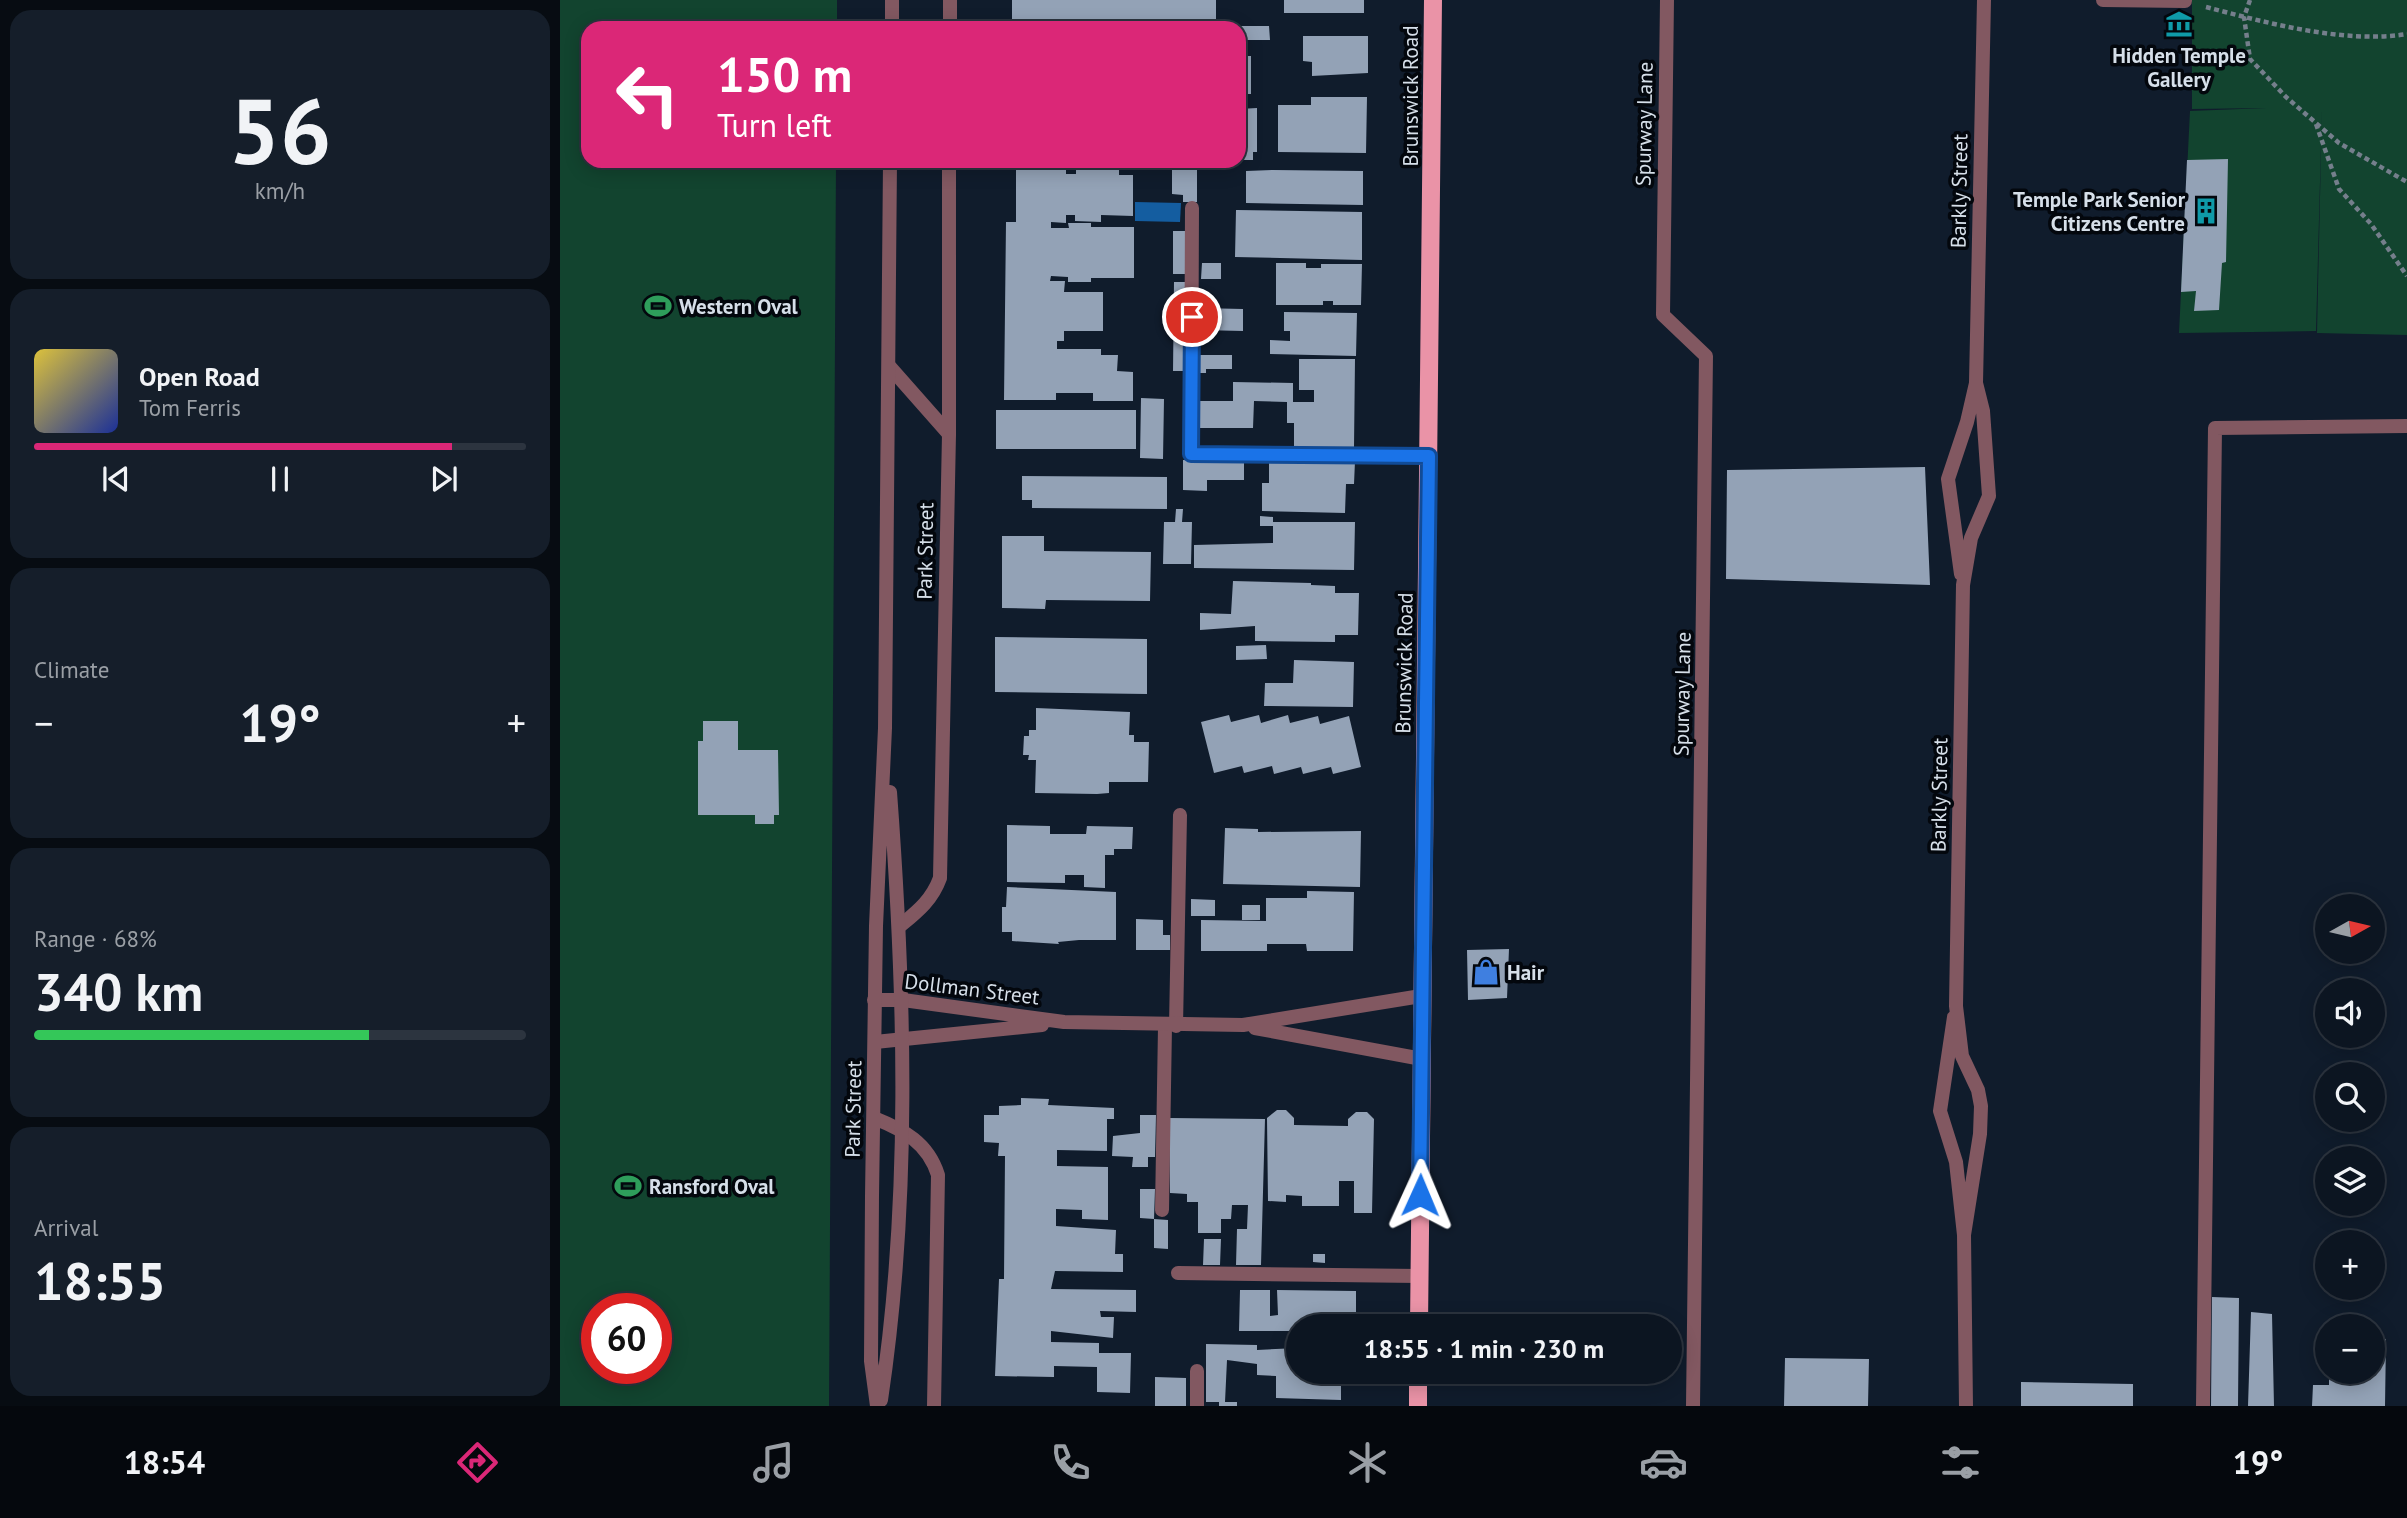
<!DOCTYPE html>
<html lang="en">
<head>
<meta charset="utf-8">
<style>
	:root { --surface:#0c1521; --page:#151e2a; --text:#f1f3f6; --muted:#9a9fa5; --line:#2c343f; --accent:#db2777 }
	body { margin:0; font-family:"PT Sans",sans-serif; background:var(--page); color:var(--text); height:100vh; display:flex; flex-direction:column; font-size:26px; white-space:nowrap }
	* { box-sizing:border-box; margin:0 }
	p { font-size:23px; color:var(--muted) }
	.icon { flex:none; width:38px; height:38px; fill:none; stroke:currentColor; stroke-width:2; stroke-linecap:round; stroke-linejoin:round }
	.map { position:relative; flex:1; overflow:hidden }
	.panel { display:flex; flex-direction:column; gap:10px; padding:10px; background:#070c12; width:560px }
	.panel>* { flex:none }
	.banner { position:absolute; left:21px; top:21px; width:665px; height:147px; border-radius:21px; box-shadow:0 4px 18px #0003,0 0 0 2px var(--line); background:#db2777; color:#fff; overflow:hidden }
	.needle { width:46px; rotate:82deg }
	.buttons { position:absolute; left:1755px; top:894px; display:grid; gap:14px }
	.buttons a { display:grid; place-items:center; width:70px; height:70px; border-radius:50%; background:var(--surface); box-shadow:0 4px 18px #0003,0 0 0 2px var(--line); font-size:35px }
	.speed { position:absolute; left:21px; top:1293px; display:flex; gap:14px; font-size:35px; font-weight:700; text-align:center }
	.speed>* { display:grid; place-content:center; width:91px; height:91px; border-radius:50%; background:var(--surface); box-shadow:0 4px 18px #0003,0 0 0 2px var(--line); line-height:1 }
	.speed .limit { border:10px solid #d22; background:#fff; color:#111 }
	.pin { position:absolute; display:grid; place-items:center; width:60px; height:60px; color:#fff; margin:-30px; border:4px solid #fff; border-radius:50%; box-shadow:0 2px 7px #0007 }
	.me { position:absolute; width:77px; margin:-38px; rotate:1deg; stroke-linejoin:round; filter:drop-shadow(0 0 5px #0008) }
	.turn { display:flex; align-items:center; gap:24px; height:147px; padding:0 21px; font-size:32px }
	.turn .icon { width:91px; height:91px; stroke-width:2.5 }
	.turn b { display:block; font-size:49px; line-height:60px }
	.big { font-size:52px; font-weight:700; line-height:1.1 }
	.panel .widget { flex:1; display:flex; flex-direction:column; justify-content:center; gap:10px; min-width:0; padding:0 24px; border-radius:21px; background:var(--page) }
	.panel .dial { align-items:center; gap:0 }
	.dial b { font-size:91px; line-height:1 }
	.song { display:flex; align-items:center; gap:21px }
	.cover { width:84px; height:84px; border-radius:10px; background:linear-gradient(135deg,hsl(50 70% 55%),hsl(230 70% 35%)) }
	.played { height:7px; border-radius:4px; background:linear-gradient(90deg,var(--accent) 85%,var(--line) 85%) }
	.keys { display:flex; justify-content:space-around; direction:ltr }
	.heat { display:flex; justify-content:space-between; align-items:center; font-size:38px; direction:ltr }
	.charge { height:10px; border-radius:5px; background:linear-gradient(90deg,#34c759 68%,var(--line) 0) }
	.trip { position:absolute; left:726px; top:1314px; width:396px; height:70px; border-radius:35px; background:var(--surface); box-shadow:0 4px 18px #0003,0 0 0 2px var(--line); font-weight:700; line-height:70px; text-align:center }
	.tab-bar { display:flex; height:112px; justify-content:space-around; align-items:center; background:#05080d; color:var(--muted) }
	.tab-bar .icon { width:49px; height:49px }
	.tab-bar .current { color:var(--accent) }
	.tab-bar b { font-size:32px; color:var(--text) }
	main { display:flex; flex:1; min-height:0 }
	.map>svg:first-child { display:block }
	.green { fill:#12442f; fill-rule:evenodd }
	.water { fill:#145da0 }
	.building { fill:#93a2b6 }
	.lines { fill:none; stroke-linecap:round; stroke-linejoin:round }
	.path { stroke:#757f8c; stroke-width:4.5; stroke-dasharray:5 3.5; stroke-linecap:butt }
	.service { stroke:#825861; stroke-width:14 }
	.minor { stroke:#825861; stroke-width:14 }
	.tertiary { stroke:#825861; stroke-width:14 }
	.primary { stroke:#ea93a7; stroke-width:18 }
	.route-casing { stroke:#114b97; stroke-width:18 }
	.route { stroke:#1a73e8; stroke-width:12 }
	.labels { text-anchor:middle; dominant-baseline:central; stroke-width:7; stroke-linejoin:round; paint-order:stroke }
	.poi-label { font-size:21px; font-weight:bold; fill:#d6dfe9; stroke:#03070d; text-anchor:start }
	.street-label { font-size:21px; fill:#d6dfe9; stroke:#03070d }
</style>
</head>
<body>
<main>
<section class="panel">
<div class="widget dial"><b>56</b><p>km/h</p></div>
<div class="widget">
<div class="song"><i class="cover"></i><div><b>Open Road</b><p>Tom Ferris</p></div></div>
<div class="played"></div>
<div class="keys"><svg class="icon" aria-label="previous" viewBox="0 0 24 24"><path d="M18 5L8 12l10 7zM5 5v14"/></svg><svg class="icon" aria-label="pause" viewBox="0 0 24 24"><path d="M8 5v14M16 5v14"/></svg><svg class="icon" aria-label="next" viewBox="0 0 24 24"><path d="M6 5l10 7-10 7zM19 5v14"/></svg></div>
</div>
<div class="widget"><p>Climate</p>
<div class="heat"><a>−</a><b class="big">19°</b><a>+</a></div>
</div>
<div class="widget"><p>Range · 68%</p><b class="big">340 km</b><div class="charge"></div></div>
<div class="widget"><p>Arrival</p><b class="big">18:55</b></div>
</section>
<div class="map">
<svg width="1847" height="1406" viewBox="0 0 1847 1406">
	<rect width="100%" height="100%" fill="#101c2c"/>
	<!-- green -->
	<path class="green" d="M0,0H277V28H28V161H276L269,1406H0ZM37,1309H96V1368H37Z
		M1632,0H1847V335L1757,333L1762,107L1756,331L1619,333L1630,111L1706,108L1632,109Z"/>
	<!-- water -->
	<path class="water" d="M575,202L621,203L620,222L575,221Z"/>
	<!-- building -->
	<path class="building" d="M452,0H656V21L581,20L582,27H526V20H452Z
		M724,0H804V13H724Z
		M681,26H709L710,40H681Z
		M743,36H808V73L752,76V62L743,61Z
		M679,56H691V94H679Z
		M751,97H807L806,153L718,152V105H751Z
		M697,108V152H693V160H679V109Z
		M1668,159L1666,262L1662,263L1659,310L1634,311L1636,291L1621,292L1627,160Z
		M456,166H506V174H516V167H559V175H573V216L541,215V222L515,221V215H506V223L491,222V228H509L508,223H531V227H574V278H531V282H508V277L491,276L490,281H505L504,292H543V331H504V341H497V349H541V355H558L557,371L573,372V401H533V393H496V400H444L446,222H456Z
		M612,168H637V202H623V195L612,194Z
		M713,170L803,171V205L686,203V171Z
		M676,210L802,212V260L675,257Z
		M613,231H626V274H613Z
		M642,263H661V279H641Z
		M716,263H746V268H761V264H802L801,305H773V301H763V305H716Z
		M614,282H626L625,371H613Z
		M640,308L683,309V331L640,330Z
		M724,312L797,313L796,356L710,354V340L730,341V331H724Z
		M639,355H672V369H646V373H639Z
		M739,359H795L794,447H734V423H727V402L694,401L693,428H640V401H673V382L733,383V402H754V390H739Z
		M581,398L604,399L603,459L580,458Z
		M436,410H576V449H436Z
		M623,460L684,461V480H647V491L623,490Z
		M795,461L794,484H786L785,513L702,511V483H709V462Z
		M1365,467L1370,585L1166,579L1167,470Z
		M462,476L607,477V509L472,508V500H462Z
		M616,509H623L622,522H632L631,564H603L604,522H615Z
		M700,516L713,517V522H795L794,570L634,568V545L713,543V526H700Z
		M442,536H484V551L591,552L590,601L486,600L485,609L442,608Z
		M673,581L751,583V585L775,586V593H799L798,635H775V642L695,641V626L640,630V613L671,614Z
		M435,637L587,639V694L435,692Z
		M706,645L707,659L676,660V646Z
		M734,660L794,662L793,707L704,706L705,683H733Z
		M476,708L570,712L569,735H574V742H589L588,782H549V793L537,794L475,793L476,760H468L469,755H463L464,736H469V730H476Z
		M669,715L671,722L699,715L701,723L728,715L730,723L758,716L760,724L789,716L801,767L773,774L771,767L743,774L741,767L714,774L712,766L684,773L682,766L654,773L641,722Z
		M143,721H178V750H218L219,815H214V824H195V815H138V741H143Z
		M447,825L490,826V834H526L527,826L573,827L572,849H554V855H545V888L524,887V875H505V883L447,882Z
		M665,828L698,829V832L801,831L800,887L663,884Z
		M447,887L556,892V940H519L498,942L499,944L452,941V932H442V907H446Z
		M747,891L794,892L793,951H747L746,944H707V951H641V920L706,921V898H747Z
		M631,899L655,900V916H631Z
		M682,905H700V920H682Z
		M576,919L603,920V935H610V950H576Z
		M949,949L947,998L908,1000L907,950Z
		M461,1098L489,1099L488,1105L554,1108V1119H547V1151L497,1150V1166L548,1167V1220L522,1219V1210L496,1209V1226L556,1230L555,1254H563V1272L495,1271L491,1289L576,1290V1312L540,1311L541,1317H554L553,1338L491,1331V1342L539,1343V1353H571L570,1393L537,1392V1367L494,1366V1377L435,1376L439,1279H444L445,1156H438L439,1143L424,1142V1115H439V1106L461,1105Z
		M717,1110H726L734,1118V1125L788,1126V1119L796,1112H807L814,1119L812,1213H794V1181H779V1206H742V1196L726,1195V1202L708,1201L707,1118Z
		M580,1115H596L595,1157H588V1167H572L573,1157L552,1156L553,1136L580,1133Z
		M609,1118L705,1119L701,1265H676L677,1229H687L688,1205H672L671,1219H661V1233H638V1202H627V1194L610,1193Z
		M580,1189H595L594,1219L580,1218Z
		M594,1219L608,1220V1249L594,1248Z
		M644,1239H661L660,1265H643Z
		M753,1254H765V1263L753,1262Z
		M680,1290H710V1316L718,1315L717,1290L796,1291V1326H738V1331H679Z
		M1652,1297L1679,1298L1678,1406H1651Z
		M1691,1312L1712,1314L1714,1406H1688Z
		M1813,1338L1826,1339L1825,1406H1752L1753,1385H1769V1372H1813Z
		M646,1344L697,1345V1350L738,1348V1372H781V1400L716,1398V1376L697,1375V1364L667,1360L665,1402H677V1406H659V1402H646Z
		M1225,1358L1309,1359L1308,1406H1224Z
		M595,1377L626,1378V1406H595Z
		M1461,1382L1573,1384V1406H1461Z"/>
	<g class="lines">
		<!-- path -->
		<path class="path" d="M1690,0L1684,17L1690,59L1726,97L1779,143L1847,182
			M1646,7C1707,23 1785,44 1847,34
			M1756,124L1779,189L1811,224L1847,276"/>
		<!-- service -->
		<path class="service" d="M1107,0L1103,315L1146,356L1133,1406
			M632,208L631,454L869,456
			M329,366L389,434
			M616,1026L620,815
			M314,1118C344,1130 368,1143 378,1175L374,1406
			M602,1210L605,1026
			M618,1273L859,1276
			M637,1406V1371
			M1643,1406L1655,428L1847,426"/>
		<!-- minor -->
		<path class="minor" d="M1543,0L1625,1
			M390,28V0
			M1401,574L1388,479L1407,422L1416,383L1424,0
			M340,926C358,911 372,900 380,878L389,434V161
			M314,1000H343L504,1022L683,1025L861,996
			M1394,1017L1380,1111L1396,1162L1404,1235L1406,1406
			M695,1028L862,1059
			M315,1042L482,1025
			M1404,1235L1420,1134L1421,1106L1418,1090L1402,1056L1396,1006L1403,585L1411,538L1429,496L1423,411L1416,383"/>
		<!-- tertiary -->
		<path class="tertiary" d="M332,28V0
			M321,1400C351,1199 345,994 330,792
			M317,1406L311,1361L312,1196L316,926L325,728L330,161"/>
		<!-- primary -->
		<path class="primary" d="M859,1326L873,0
			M858,1406V1372"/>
	</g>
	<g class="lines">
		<!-- route casing -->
		<g class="route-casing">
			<path id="route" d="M632,317L631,454L869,456L860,1195"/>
		</g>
		<!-- route -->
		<use href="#route" class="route"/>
	</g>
	<!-- icons -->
	<defs>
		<g id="museum-bare" transform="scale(2.1)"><path d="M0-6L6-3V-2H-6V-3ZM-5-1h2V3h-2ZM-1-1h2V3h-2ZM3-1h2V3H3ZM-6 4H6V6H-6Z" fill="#0f9aa8" stroke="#03070d" stroke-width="2.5" paint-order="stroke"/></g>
		<g id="building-bare" transform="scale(2.1)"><path d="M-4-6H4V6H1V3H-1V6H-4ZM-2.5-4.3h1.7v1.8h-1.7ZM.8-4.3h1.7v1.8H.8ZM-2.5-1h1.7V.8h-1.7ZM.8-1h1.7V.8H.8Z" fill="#0f9aa8" stroke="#03070d" stroke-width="2.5" paint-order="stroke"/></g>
		<g id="stadium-bare" transform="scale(2.1)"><path d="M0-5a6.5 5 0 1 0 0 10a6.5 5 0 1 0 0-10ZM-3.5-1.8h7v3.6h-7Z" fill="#2e9e5b" stroke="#03070d" stroke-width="2.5" paint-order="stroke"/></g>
		<g id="shop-bare" transform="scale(2.1)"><path d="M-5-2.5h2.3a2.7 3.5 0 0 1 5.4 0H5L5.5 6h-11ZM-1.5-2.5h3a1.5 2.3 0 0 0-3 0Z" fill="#3f7fe0" stroke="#03070d" stroke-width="2.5" paint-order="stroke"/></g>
	</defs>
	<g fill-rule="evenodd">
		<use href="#museum-bare" x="1619" y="24"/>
		<use href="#building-bare" x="1646" y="211"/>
		<use href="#stadium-bare" x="98" y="306"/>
		<use href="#shop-bare" x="926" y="972"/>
		<use href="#stadium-bare" x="68" y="1186"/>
	</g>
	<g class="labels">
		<!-- poi labels -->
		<g class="poi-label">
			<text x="1619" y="55" text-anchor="middle">Hidden Temple<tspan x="1619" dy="24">Gallery</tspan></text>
			<text x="1625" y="199" text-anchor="end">Temple Park Senior<tspan x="1625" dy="24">Citizens Centre</tspan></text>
			<text x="119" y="306">Western Oval</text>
			<text x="947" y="972">Hair</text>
			<text x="89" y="1186">Ransford Oval</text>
		</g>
		<!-- street labels -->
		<g class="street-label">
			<text transform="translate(850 96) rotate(-90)">Brunswick Road</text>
			<text transform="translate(1084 124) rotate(-89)">Spurway Lane</text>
			<text transform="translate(1399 191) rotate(-89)">Barkly Street</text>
			<text transform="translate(365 551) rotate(-89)">Park Street</text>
			<text transform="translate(844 663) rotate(-89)">Brunswick Road</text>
			<text transform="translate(1122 694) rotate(-89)">Spurway Lane</text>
			<text transform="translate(1379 795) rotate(-89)">Barkly Street</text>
			<text transform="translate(412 989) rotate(7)">Dollman Street</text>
			<text transform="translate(293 1109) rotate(-89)">Park Street</text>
		</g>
	</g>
</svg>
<div class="buttons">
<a><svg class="needle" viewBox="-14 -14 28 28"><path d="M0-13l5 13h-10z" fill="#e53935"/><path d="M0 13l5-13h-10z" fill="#9a9fa5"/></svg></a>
<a><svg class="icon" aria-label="sound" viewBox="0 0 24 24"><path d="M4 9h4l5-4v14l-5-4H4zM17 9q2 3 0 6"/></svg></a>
<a><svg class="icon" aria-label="search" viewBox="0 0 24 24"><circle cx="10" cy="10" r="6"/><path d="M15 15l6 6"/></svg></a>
<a><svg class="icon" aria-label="layers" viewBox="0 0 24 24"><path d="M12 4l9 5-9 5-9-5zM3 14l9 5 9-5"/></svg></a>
<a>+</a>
<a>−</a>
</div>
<div class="speed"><div class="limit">60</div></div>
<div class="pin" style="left:632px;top:317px;background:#d93025"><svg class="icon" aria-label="arrive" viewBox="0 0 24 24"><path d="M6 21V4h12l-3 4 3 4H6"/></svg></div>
<svg class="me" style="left:860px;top:1195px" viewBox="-20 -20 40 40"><path d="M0-17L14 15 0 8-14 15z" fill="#1a73e8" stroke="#fff" stroke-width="4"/></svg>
<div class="trip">18:55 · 1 min · 230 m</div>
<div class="banner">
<div class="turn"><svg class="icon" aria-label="left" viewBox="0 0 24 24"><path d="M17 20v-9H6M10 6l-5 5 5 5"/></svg><div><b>150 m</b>Turn left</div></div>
</div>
</div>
</main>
<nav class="tab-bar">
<b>18:54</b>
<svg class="icon current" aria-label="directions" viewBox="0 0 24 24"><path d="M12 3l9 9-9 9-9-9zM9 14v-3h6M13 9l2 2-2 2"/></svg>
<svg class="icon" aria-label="music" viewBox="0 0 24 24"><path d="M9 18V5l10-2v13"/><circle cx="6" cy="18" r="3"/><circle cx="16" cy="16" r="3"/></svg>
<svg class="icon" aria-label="phone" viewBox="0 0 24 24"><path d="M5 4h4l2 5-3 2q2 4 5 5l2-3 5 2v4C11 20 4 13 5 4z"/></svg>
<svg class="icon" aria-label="climate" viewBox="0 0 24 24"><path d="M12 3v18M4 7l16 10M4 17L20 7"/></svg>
<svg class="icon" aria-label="car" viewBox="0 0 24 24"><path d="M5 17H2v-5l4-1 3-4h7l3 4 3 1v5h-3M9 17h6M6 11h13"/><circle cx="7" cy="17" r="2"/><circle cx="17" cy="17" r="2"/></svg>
<svg class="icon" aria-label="filters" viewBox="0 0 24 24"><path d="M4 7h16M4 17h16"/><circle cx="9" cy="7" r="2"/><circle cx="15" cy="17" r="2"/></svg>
<b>19°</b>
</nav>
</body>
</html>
